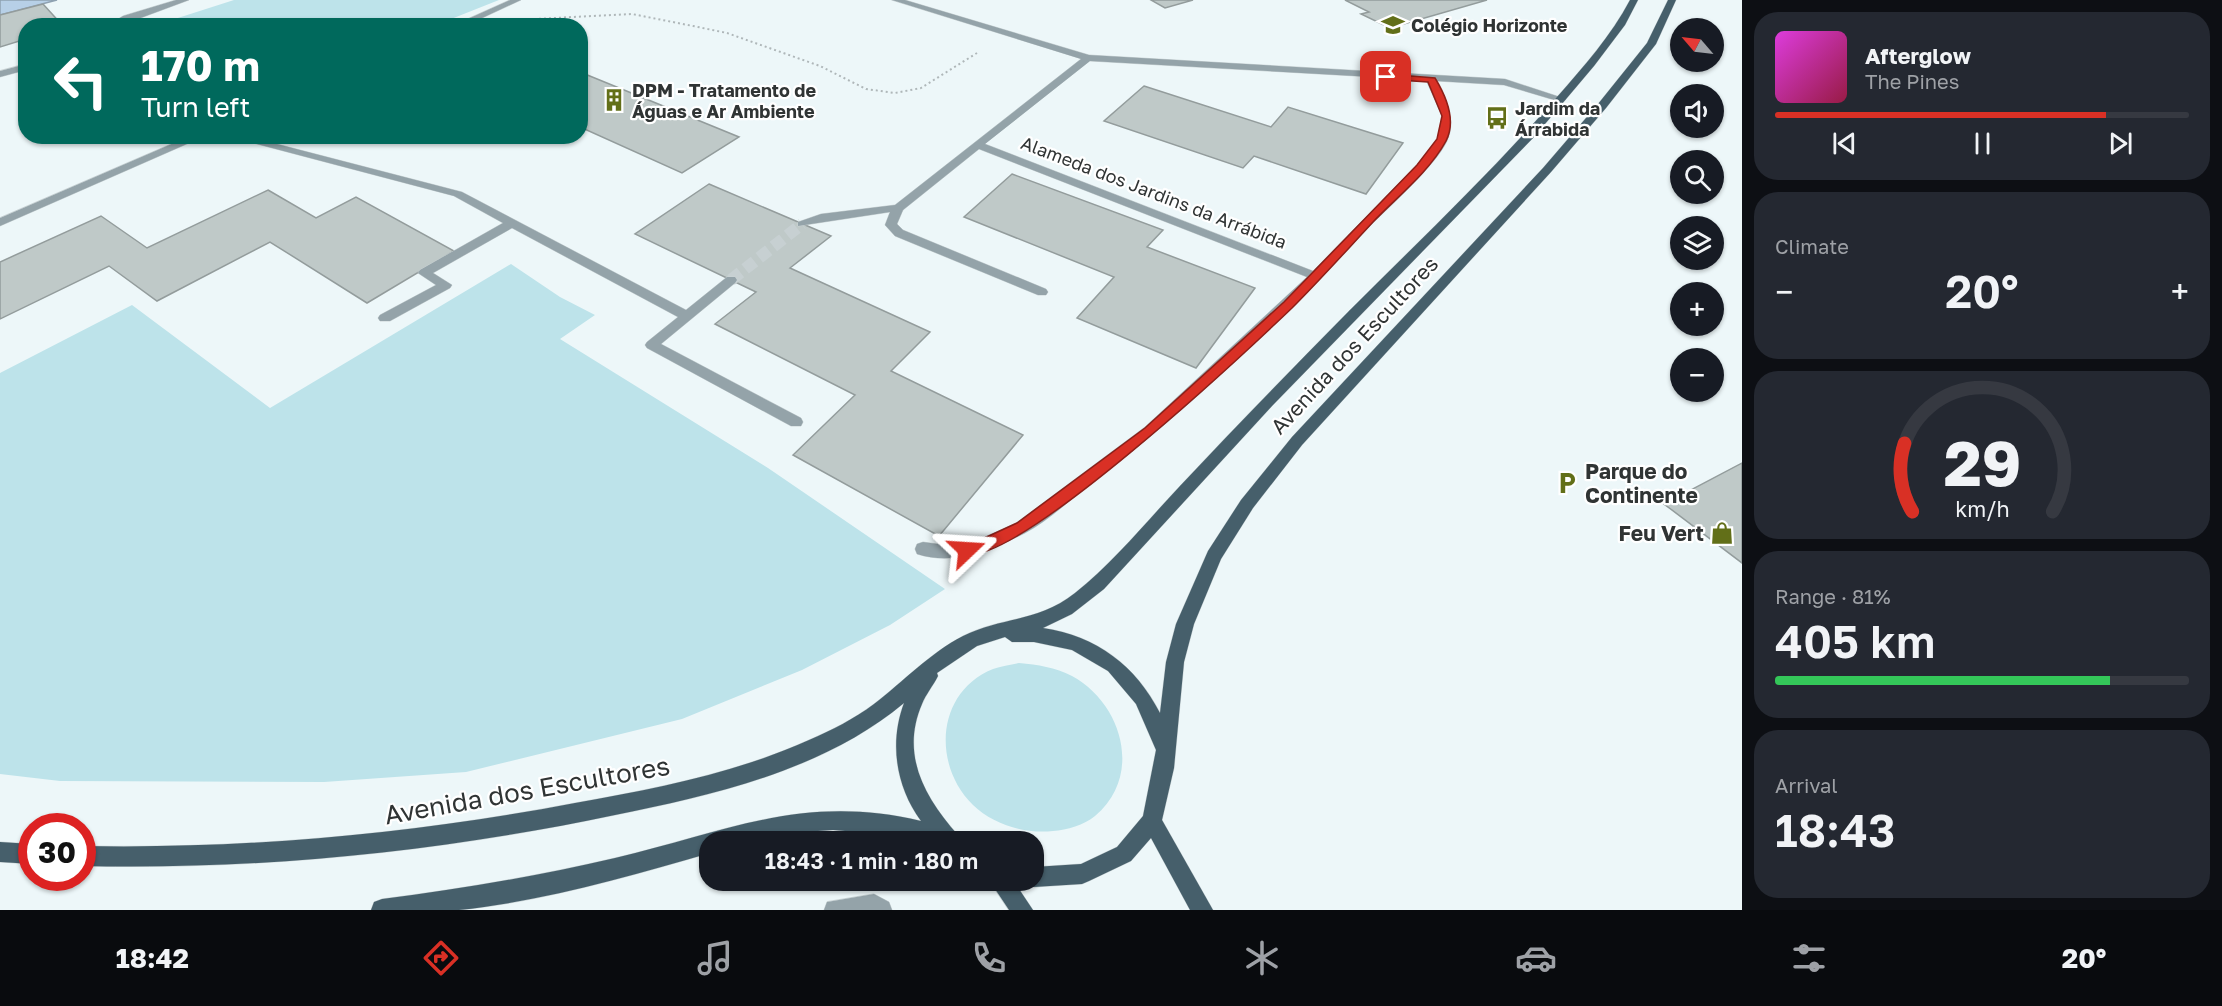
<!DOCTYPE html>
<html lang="en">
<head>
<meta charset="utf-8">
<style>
	:root { --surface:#171b24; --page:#242831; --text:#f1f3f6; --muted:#9ea1a6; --line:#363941; --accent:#d93025 }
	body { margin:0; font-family:"Golos Text",sans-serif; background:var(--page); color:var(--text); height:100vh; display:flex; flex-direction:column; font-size:22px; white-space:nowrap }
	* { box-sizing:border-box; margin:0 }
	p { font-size:20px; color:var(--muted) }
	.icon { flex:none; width:33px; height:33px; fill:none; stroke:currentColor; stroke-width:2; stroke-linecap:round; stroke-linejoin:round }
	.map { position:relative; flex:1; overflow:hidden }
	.side { display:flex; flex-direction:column; gap:12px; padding:12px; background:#0d0f14; width:480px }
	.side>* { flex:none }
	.top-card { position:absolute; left:18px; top:18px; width:570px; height:126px; border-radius:24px; box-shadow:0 2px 4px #0004; background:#00695c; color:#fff; overflow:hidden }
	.needle { width:39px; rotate:298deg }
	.tools { position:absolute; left:1670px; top:18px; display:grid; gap:12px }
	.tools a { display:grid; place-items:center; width:54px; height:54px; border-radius:50%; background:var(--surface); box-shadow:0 2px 4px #0004; font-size:30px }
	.speed { position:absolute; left:18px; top:813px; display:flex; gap:12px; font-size:30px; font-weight:700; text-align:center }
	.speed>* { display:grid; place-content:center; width:78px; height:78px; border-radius:50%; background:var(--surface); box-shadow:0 2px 4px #0004; line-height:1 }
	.speed .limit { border:9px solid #d22; background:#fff; color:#111 }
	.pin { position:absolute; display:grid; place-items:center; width:51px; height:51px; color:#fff; margin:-26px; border-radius:12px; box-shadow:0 3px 9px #0006 }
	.me { position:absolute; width:66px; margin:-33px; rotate:70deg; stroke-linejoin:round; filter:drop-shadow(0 0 4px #0008) }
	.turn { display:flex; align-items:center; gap:21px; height:126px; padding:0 24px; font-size:27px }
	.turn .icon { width:78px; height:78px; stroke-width:2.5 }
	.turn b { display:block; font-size:42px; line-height:51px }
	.big { font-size:45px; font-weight:600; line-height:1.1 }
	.side .tile { flex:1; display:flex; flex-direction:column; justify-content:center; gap:9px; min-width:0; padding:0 21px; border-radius:24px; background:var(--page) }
	.side .dial { align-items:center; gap:0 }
	.dial svg { height:156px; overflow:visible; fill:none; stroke:var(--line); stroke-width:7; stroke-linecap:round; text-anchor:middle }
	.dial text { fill:var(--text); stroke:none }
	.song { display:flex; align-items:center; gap:18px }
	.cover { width:72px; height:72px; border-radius:9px; background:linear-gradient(135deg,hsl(300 70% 55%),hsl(340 70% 35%)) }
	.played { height:6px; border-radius:3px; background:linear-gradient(90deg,var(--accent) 80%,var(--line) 80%) }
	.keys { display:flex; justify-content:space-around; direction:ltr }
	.heat { display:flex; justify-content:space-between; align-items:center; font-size:33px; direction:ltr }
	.charge { height:9px; border-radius:4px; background:linear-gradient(90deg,#34c759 81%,var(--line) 0) }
	.trip { position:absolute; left:699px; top:831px; width:345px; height:60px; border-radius:24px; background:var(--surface); box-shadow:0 2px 4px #0004; font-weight:600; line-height:60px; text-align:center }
	.tabs { display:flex; height:96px; justify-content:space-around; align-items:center; background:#090b0e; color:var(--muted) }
	.tabs .icon { width:42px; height:42px }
	.tabs .current { color:var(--accent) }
	.tabs b { font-size:27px; color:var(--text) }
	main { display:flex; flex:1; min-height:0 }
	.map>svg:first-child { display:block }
	.green { fill:#bde3ea }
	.water { fill:#b7d0e7; stroke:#8ea1b1; stroke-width:1.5 }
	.building { fill:#bfc9c8; stroke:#939c9c; stroke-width:1.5 }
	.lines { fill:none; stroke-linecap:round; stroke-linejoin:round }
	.minor-tunnel { stroke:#c7d0d2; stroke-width:12; stroke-dasharray:12 6; stroke-linecap:butt }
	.minor-casing { stroke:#cbd4d6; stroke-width:1 }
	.major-casing { stroke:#cbd4d6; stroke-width:1 }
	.path { stroke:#afb7b9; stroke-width:2; stroke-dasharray:2 3; stroke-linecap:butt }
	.minor { fill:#94a3a9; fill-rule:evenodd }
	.major { fill:#465f6b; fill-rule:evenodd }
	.route { fill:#d93025; stroke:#8d1f18; stroke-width:1.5 }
	.labels { text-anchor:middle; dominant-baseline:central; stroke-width:4.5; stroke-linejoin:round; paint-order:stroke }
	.far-poi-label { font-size:18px; font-weight:bold; fill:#303434; stroke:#fff; text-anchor:start }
	.far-street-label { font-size:18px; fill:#303434; stroke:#fff }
	.street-label { font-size:21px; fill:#303434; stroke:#fff }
	.poi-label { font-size:21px; font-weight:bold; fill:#303434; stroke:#fff; text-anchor:start }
	.near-street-label { font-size:26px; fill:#303434; stroke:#fff }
</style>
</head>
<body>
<main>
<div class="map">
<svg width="1742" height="910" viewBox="0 0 1742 910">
	<rect width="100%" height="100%" fill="#edf7f9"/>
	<!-- green -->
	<path class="green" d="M234,0H499L436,25H156Z
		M511,264L560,297L595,315L560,339L768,468L945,589L890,625L802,670L682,719L466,772L324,782L60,781L0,774V373L132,305L270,408Z
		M1019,663C1038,665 1055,667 1072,676C1123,704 1143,776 1095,816C1084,825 1067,830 1053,831C1025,834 994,825 973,805C932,765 936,692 993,669C1001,666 1011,665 1019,663Z"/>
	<!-- water -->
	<path class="water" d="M0,0H57L0,15Z"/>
	<!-- building -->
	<path class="building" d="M1151,0H1193L1165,8Z
		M1345,0H1487L1390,28L1361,14L1369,12Z
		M43,4L63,26H26V39L0,47V15Z
		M580,72L739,137L682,173L580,127Z
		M1144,86L1271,127L1288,107L1403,143L1366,194L1254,156L1243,168L1104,121Z
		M1012,174L1163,230L1147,247L1255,288L1196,368L1077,318L1114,277L964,217Z
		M709,184L831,236L790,268L930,332L891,371L1023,435L939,536L793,455L855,395L715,324L756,292L635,234Z
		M268,190L316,218L356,197L454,251L367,303L270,242L157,301L109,266L0,319V262L101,216L147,248Z
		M1742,463V563L1664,504Z"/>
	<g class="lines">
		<!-- minor-tunnel -->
		<path class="minor-tunnel" d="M731,280L802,224"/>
		<!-- minor casing -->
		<g class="minor-casing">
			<path id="minor" d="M176,0H189L119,26H107L123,16Z
				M510,0H521L465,26H452Z
				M892,0H905L1089,55L1505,79L1566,99L1561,102L1504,85L1436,81C1445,101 1457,119 1447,141C1435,166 1392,204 1371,225C1285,315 1197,403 1098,478C1075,495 1050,520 1025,533C991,550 955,566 917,554L915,549L917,544L923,542L952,546L978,540L1016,523L1145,427L1307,277L979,149L903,210L897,224L903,230L1046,289L1048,292L1046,295H1038L895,236L885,225L890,212L798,226V222L821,214L895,205L1081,59ZM1090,61L1426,80L1442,116L1437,140L1417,165L1313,271L985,144Z
				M26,64V70L0,77V71Z
				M190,136H205L0,226V218Z
				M227,136H246L462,192L686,310L727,277H735L737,280L735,283L661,344L801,418L803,422L801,426H791L647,348L645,345L647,342L678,317L512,228L433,273L452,285L450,288L390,321H380L378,318L380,315L436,285L418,273L420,270L503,223L454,196Z
				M874,894L889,902L892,910H824L827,902Z"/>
		</g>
		<!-- major casing -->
		<g class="major-casing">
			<path id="major" d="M1630,0H1638L1625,25L1594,66L1534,137L1272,406L1104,589L1072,614L1043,628C1097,636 1136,666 1160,713L1166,662L1176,624L1208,551L1241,500L1292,437L1543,168L1598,104L1647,43L1668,0H1676L1656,44L1606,108L1551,172L1302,445L1253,508L1221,559L1194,624L1184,662L1174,768L1162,820L1213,910H1190L1151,838L1131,861L1089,881L1082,884L1034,887L1027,884L1025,880H1034V867L1081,864L1117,847L1143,816L1156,750L1136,704L1108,671L1072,650L1034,642H1012L1005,637L977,646L937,673L938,676C933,686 926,694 922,704C900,755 925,798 958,835L961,842H922L893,835L833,830L803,832L752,842H710V853C631,876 540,902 459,910C430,910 400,910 371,910L374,902L382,899C460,889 538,876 615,858C726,832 803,793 921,821C896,787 889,743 904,703C824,770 714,795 615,815C439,852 262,870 82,866V846C249,849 412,834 575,803C654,789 736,773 809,740C832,730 854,719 874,704C904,681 930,653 963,636C1003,616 1037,623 1075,593C1114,562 1146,522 1180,486C1235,427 1292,369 1349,311C1419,241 1492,172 1557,97C1584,66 1611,36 1630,0Z
				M0,842L32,844V864L0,862Z
				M989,880H1013L1033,910H1009Z"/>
		</g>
		<!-- path -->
		<path class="path" d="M534,19L632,14L693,26L727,33L820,66L866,89L895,93L921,88L977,53"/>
		<!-- minor -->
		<use href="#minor" class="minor"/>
		<!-- major -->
		<use href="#major" class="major"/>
	</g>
	<!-- route -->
	<path class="route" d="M1386,74L1435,78C1446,96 1457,120 1446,141C1429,172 1397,197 1373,222C1346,251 1320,280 1292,308C1248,350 1013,571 962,554L959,550L962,546L978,541L1017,523L1145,428L1284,302L1417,165L1437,139L1442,116L1428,82L1383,79L1381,77Z"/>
	<!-- icons -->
	<defs>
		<g id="school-bare" transform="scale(1.8)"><path d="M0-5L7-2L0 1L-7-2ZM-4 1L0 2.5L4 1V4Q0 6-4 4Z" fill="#626f18" stroke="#fff" stroke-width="2.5" paint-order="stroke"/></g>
		<g id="building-bare" transform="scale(1.8)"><path d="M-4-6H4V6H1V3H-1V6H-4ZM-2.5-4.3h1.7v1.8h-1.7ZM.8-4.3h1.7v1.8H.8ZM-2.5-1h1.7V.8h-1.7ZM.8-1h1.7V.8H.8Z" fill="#626f18" stroke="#fff" stroke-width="2.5" paint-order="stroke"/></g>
		<g id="bus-bare" transform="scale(1.8)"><path d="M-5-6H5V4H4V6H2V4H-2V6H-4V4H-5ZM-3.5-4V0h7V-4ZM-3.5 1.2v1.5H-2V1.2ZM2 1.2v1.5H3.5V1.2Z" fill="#626f18" stroke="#fff" stroke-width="2.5" paint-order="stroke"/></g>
		<g id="parking-bare" transform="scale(1.8)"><path d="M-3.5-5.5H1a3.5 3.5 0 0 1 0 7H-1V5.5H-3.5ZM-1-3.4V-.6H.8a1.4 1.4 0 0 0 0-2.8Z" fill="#626f18" stroke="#fff" stroke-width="2.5" paint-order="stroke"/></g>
		<g id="shop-bare" transform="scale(1.8)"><path d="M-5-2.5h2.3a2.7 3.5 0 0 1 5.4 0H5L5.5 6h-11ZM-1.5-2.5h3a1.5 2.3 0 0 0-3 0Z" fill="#626f18" stroke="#fff" stroke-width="2.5" paint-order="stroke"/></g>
	</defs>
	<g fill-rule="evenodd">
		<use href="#school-bare" x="1393" y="25"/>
		<use href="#building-bare" x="614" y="100"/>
		<use href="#bus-bare" x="1497" y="118"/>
		<use href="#parking-bare" x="1567" y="483"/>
		<use href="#shop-bare" x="1722" y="533"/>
	</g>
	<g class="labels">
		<!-- far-poi labels -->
		<g class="far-poi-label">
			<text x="1411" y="25">Colégio Horizonte</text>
			<text x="632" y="90">DPM - Tratamento de<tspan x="632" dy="21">Águas e Ar Ambiente</tspan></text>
			<text x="1515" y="108">Jardim da<tspan x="1515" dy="21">Árrabida</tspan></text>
		</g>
		<!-- far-street labels -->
		<g class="far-street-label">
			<text transform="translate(1154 192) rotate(21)">Alameda dos Jardins da Arrábida</text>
		</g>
		<!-- street labels -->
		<g class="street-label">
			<text transform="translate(1354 345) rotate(-47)">Avenida dos Escultores</text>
		</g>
		<!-- poi labels -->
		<g class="poi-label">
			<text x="1585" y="471">Parque do<tspan x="1585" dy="24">Continente</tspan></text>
			<text x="1704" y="533" text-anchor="end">Feu Vert</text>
		</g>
		<!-- near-street labels -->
		<g class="near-street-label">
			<text transform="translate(527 790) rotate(-10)">Avenida dos Escultores</text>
		</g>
	</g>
</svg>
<div class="tools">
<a><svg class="needle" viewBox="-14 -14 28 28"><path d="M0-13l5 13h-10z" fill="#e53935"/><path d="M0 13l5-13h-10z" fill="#9ea1a6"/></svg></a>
<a><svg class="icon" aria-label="sound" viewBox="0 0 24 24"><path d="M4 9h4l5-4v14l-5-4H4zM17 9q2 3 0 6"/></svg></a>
<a><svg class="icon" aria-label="search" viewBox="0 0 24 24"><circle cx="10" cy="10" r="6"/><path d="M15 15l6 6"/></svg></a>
<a><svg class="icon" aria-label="layers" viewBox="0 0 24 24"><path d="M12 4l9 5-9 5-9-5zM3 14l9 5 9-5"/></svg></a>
<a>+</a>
<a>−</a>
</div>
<div class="speed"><div class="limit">30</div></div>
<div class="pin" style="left:1386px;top:77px;background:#d93025"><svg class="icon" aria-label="arrive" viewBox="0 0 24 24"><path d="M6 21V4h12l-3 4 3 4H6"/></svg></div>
<svg class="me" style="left:967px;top:550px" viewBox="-20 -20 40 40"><path d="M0-17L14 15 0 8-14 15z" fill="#d93025" stroke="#fff" stroke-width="4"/></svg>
<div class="trip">18:43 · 1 min · 180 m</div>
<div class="top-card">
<div class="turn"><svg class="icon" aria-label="left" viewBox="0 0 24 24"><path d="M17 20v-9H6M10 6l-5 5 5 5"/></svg><div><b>170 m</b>Turn left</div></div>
</div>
</div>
<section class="side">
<div class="tile">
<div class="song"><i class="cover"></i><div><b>Afterglow</b><p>The Pines</p></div></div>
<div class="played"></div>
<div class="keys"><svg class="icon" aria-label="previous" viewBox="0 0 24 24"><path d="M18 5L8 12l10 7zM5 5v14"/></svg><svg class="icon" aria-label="pause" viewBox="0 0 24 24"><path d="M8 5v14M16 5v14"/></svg><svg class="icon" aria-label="next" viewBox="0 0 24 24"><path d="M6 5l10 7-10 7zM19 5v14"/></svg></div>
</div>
<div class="tile"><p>Climate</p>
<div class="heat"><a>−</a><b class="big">20°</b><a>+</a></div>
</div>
<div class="tile dial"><svg viewBox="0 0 100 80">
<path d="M14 69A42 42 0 1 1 86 69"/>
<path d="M14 69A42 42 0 0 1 10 34" stroke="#d93025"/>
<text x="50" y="56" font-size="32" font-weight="700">29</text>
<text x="50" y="72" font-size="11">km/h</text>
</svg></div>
<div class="tile"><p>Range · 81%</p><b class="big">405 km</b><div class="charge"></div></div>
<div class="tile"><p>Arrival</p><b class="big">18:43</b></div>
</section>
</main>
<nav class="tabs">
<b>18:42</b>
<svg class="icon current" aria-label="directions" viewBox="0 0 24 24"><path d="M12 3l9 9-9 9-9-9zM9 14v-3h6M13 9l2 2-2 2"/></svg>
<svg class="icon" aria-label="music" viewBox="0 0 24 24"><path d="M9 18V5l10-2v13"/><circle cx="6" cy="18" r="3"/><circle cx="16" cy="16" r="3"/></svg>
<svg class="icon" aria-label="phone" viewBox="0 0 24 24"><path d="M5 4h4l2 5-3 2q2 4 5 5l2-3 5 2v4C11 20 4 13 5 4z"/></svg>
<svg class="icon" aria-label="climate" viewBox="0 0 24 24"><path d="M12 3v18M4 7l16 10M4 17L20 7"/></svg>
<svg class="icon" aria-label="car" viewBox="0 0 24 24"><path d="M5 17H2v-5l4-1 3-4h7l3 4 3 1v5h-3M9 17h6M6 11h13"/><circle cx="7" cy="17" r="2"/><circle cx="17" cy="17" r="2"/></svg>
<svg class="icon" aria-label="filters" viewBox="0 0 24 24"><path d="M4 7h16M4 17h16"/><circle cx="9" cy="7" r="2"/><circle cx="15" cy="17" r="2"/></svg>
<b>20°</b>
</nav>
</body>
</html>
